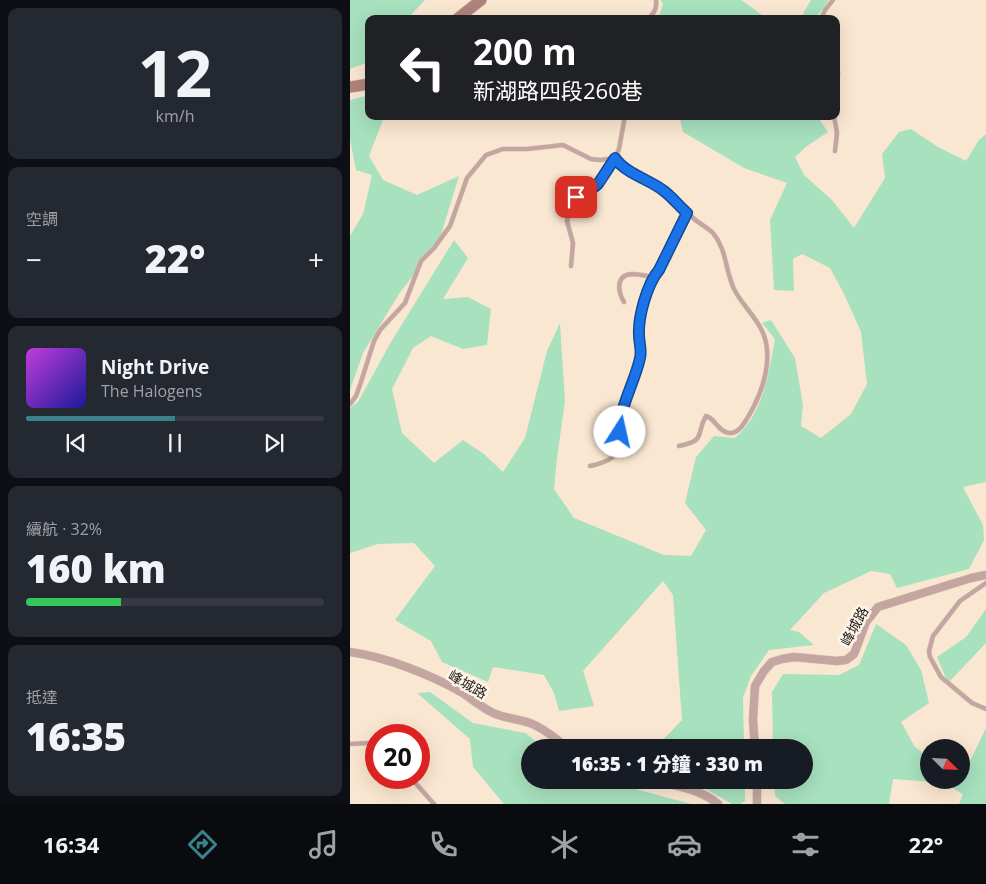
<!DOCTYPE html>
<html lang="zh-TW">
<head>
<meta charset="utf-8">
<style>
	:root { --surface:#171b24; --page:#242831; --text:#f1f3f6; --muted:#9ea1a6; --line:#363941; --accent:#3b838b }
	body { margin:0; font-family:"Open Sans","Noto Sans TC",sans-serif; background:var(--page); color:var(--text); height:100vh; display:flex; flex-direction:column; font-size:19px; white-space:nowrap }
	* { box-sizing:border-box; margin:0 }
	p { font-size:16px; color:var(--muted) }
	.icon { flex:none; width:28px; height:28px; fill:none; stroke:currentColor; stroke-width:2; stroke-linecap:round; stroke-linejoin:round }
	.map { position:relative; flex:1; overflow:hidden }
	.sheet { display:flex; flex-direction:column; gap:8px; padding:8px; background:#0d0f14; width:350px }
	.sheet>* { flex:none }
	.top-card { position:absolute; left:15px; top:15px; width:475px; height:105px; border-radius:10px; box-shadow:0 5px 20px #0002; background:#202124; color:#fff; overflow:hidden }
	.needle { width:32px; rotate:114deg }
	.fabs { position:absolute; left:570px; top:739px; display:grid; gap:10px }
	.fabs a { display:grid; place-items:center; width:50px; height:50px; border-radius:50%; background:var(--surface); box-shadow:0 5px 20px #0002; font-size:25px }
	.speed { position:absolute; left:15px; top:724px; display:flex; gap:10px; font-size:25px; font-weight:700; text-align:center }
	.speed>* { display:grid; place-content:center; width:65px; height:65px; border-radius:50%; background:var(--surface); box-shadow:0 5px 20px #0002; line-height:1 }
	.speed .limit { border:8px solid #d22; background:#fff; color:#111 }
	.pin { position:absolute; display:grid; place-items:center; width:42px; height:42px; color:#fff; margin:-21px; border-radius:10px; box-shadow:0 2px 8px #0006 }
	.me { position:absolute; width:55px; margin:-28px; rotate:10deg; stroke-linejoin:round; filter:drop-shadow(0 0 4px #0008) }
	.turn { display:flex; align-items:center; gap:18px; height:105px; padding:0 25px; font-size:22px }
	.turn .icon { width:65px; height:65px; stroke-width:2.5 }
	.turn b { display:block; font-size:35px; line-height:42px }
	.big { font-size:38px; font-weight:800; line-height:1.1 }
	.sheet .card { flex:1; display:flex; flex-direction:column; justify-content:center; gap:8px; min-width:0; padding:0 18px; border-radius:10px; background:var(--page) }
	.sheet .dial { align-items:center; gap:0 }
	.dial b { font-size:65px; line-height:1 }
	.song { display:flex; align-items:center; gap:15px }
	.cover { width:60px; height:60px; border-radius:8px; background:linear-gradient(135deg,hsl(290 70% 55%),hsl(240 70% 35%)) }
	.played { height:5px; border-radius:2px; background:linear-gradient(90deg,var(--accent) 50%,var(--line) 50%) }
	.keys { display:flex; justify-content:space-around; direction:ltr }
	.heat { display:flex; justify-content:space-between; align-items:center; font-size:28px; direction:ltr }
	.charge { height:8px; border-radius:4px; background:linear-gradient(90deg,#34c759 32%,var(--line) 0) }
	.trip { position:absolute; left:171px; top:739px; width:292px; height:50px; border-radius:25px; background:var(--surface); box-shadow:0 5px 20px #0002; font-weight:800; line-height:50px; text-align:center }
	.tab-bar { display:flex; height:80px; justify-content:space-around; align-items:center; background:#090b0e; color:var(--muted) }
	.tab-bar .icon { width:35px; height:35px }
	.tab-bar .active { color:var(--accent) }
	.tab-bar b { font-size:22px; color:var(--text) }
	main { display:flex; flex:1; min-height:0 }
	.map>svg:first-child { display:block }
	.green { fill:#a7e1be }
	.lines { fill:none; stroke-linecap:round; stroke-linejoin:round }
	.lane-casing { stroke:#d3c2af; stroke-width:5 }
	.street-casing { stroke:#d3c2af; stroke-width:9 }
	.secondary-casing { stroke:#d3c2af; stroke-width:12 }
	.lane { stroke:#c4a5a1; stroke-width:4 }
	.street { stroke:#c4a5a1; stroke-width:8 }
	.secondary { stroke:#b0827d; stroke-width:11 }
	.route-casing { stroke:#114b97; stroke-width:12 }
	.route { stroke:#1a73e8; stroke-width:9 }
	.labels { text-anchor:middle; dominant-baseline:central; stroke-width:5; stroke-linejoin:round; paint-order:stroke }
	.street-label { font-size:14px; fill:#231c14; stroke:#fef6ed }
</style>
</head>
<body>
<main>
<section class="sheet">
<div class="card dial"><b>12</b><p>km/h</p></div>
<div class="card"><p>空調</p>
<div class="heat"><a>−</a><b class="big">22°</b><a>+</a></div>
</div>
<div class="card">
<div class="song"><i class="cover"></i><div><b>Night Drive</b><p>The Halogens</p></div></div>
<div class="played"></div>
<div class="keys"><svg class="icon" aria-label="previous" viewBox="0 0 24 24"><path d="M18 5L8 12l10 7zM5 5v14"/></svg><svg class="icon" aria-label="pause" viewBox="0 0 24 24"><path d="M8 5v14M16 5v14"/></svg><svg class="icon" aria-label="next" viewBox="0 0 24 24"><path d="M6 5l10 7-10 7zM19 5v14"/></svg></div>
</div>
<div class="card"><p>續航 · 32%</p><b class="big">160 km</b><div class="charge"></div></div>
<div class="card"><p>抵達</p><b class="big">16:35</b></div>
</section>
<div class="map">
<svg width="636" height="804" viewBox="0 0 636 804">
	<rect width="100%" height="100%" fill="#fae7d1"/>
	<!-- green -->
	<path class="green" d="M0,0H75L57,19H19V62L0,69Z
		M311,0H391L418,19H308L313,4Z
		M461,0H479L465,19H448L451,17Z
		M19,95V116H42L33,120L19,156L33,180L67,195L109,176L89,241L49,294L13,353L0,390V236L13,214L22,175L6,170L0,139V100Z
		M329,116H467L478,132L457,146L445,157L454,175L482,200L504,228L535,178L532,154L549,132L561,129L588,147L616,161L629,140L636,134V482L613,487L633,525L634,540L619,569L547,588L540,574L521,571L474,593L440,630L449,632L464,645L419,650L401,676L393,698L394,747H306L332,720L323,595L313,581L233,671L244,706L209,711L204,693L194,675L143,667L138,682L92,662L81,641L45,620L85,566L64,543L28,544L0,553V408L8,402L41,342L104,240L118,258L93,299L118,297L141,309L137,345L113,349L81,336L63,348L42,389L52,433L84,463L113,440L134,454L153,472L175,438L197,351L210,323L215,401L207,458L204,489L224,518L314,555L341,556L356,530L335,503L346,457L364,436L385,438C414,412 418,375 425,339L412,323L421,320L445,358L453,405L451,426L471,438L501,414L517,384L511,332L494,294L480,268L452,254L443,259L444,291L424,290L420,220L437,183L394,168L333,132Z
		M636,609V643L598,683L587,657L616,637Z
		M526,624L556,645L571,670L579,703L551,722L565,747L579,757V780H611V764L619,763L636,728V804H609L613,794L594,783L543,779L539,804H435L425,796L424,780H455V748L423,747L422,692L433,674L489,675L509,665Z
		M80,692L123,723L175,733L193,747L180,748V780H261L289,790L341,804H154L123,767L120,739L67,693Z
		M334,780H395V801L390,804H382L356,789Z"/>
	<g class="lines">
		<!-- lane casing -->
		<g class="lane-casing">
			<path id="lane" d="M298,19C304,13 307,9 306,0
				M471,19L475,10L483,0
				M486,65L488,73L486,80
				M275,116L269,149L265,158L269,163C284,173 300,180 314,191C324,199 332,209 342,217C348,223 357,227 363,233C377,250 375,270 384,289C391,303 403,314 410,327C426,354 413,392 398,417C394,423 389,434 379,433C368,432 366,419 356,416C345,435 357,440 329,446
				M484,116L487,133L485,151
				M274,302C268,292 265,275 282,274C289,274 296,276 303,277L309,270L337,213
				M0,404L6,396L10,385L24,341L30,330L55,303L71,261L84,248L100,226L117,178L136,155L153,149H177L213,145L241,159L250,160L265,158L248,183L243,188L226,197L221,205L217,221L223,243L221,266
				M240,466C254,463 267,458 274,444C273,437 269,432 269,425L290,360C292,349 287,339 289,328C291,311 297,293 303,277
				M636,583L610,601L583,636L579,651L580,657L591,677L622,703L636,709
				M0,744L20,743L26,747
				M61,778L84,804"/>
		</g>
		<!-- street casing -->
		<g class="street-casing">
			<path id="street" d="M0,652C36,657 79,674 111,692C122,699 131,707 143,713C154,718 168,719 180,723C194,728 206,739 218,748
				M405,748L403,720L405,686L414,671L422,662L432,659L444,657L487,661L496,660L504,654L516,622L528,607L621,578L636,575
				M297,780C321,785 348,787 368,804
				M407,804V780"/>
		</g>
		<!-- secondary casing -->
		<g class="secondary-casing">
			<path id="secondary" d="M107,19L131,0
				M0,87L19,84"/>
		</g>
		<!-- lane -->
		<use href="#lane" class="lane"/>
		<!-- street -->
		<use href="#street" class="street"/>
		<!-- secondary -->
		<use href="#secondary" class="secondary"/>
	</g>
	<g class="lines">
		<!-- route casing -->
		<g class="route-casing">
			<path id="route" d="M226,197L243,188L248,184L265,158C276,174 299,179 314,191C323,198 329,206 337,213L309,270C297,284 288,317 289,335C289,343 292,350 290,358C286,379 267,413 270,432"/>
		</g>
		<!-- route -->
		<use href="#route" class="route"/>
	</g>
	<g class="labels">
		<!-- street labels -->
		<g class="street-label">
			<text transform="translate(504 626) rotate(-62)">峰城路</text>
			<text transform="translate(118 684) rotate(30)">峰城路</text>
		</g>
	</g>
</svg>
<div class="fabs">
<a><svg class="needle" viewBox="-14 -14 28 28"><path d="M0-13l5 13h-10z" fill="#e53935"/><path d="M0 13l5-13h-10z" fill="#9ea1a6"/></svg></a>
</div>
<div class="speed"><div class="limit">20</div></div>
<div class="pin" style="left:226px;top:197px;background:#d93025"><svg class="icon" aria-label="arrive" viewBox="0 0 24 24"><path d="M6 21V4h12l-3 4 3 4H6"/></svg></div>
<svg class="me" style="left:270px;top:432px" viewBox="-20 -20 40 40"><circle r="19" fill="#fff"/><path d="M0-13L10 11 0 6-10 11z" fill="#1a73e8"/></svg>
<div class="trip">16:35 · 1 分鐘 · 330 m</div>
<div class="top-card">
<div class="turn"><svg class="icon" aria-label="left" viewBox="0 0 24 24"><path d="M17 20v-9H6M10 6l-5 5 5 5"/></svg><div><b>200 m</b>新湖路四段260巷</div></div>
</div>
</div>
</main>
<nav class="tab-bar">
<b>16:34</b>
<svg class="icon active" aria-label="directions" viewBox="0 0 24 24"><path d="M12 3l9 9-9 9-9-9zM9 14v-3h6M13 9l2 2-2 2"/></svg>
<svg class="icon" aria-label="music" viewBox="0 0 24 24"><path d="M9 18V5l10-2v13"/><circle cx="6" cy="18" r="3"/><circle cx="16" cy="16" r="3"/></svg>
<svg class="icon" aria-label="phone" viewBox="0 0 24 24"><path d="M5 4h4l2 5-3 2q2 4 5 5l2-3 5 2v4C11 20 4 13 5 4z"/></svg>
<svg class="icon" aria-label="climate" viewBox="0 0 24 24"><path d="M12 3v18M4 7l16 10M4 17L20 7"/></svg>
<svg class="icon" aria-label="car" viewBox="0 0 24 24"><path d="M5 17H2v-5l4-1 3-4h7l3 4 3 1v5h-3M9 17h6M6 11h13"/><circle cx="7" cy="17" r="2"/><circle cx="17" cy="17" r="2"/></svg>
<svg class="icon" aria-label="filters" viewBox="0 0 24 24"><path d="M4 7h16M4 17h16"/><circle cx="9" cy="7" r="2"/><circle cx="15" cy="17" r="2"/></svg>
<b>22°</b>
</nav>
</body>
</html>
